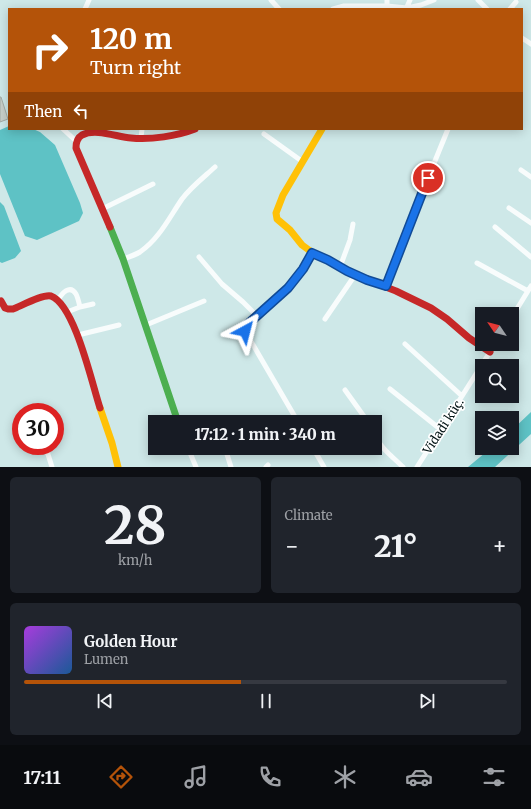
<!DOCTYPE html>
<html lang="en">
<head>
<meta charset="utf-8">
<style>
	:root { --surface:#171b24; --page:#20242c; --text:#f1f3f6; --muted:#9ea1a6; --line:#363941; --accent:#b45309 }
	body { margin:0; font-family:Merriweather,serif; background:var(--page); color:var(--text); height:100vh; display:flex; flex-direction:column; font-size:15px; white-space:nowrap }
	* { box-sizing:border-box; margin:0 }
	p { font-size:13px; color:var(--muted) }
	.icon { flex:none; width:22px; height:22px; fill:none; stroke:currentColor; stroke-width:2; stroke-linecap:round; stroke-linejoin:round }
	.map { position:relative; height:467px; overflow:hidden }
	.sheet { display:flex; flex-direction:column; gap:10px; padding:10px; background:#0d0f14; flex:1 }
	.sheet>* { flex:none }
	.top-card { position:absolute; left:8px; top:8px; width:515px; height:122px; border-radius:0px; box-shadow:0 2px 10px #0003; background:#b45309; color:#fff; overflow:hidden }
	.needle { width:26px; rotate:305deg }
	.fabs { position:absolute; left:475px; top:307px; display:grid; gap:8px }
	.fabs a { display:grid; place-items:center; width:44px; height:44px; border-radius:0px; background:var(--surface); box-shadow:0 2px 10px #0003; font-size:20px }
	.speed { position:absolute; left:12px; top:403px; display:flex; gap:8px; font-size:20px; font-weight:700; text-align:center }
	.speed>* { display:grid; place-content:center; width:52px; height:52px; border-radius:50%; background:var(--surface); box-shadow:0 2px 10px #0003; line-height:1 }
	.speed .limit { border:6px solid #d22; background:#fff; color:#111 }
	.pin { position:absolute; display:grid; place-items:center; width:34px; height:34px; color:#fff; margin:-17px; border:2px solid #fff; border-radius:50%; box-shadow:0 1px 4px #0007 }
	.me { position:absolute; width:44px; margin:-22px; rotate:38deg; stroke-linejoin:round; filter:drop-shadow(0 0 3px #0008) }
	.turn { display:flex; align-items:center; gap:14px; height:84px; padding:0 16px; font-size:18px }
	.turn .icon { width:52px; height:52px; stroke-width:2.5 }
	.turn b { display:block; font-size:28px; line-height:34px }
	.then { display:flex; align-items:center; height:38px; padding:0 16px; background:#0003; gap:8px; font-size:15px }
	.big { font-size:30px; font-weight:800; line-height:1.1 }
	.sheet .widget { flex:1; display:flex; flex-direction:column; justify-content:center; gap:6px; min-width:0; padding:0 14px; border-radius:6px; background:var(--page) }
	.sheet .dial { align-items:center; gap:0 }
	.dial b { font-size:52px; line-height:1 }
	.song { display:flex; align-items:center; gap:12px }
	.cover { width:48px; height:48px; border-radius:6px; background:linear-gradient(135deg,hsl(280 70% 55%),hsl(210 70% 35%)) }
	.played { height:4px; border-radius:2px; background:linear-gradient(90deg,var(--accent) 45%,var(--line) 45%) }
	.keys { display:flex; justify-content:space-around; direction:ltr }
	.heat { display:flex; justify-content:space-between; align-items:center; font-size:22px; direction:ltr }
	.sheet .tiles { flex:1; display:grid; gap:10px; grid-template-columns:1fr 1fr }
	.widget:last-child { grid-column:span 2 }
	.trip { position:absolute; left:148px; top:415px; width:234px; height:40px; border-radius:0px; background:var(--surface); box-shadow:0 2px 10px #0003; font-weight:800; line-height:40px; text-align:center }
	.tab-bar { display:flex; height:64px; justify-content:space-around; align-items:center; background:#090b0e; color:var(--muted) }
	.tab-bar .icon { width:28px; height:28px }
	.tab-bar .selected { color:var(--accent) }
	.tab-bar b { font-size:18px; color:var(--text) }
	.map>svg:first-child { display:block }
	.water { fill:#5ec2c5 }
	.building { fill:#c7cfc9; stroke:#a4aca6 }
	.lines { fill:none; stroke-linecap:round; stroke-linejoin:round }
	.street { stroke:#f8fcfc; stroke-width:5 }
	.fast { stroke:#4caf50; stroke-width:7 }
	.slow { stroke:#ffc107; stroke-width:7 }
	.jam { stroke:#c62828; stroke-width:7 }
	.route-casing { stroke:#114b97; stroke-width:10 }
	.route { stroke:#1a73e8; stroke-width:7 }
	.labels { text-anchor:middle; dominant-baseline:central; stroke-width:3.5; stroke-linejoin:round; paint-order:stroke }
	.street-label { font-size:12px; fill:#041516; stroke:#fff }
</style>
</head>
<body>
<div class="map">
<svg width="531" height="467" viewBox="0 0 531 467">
	<rect width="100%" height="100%" fill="#cee8e8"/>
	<!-- water -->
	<path class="water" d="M9,126V129H33L40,132L55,145L80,203L83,213L79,221L37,240L25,236L0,174V130Z
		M0,202L4,206L21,251L15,258L2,263L0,262Z
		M531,412V434L495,467H468L491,448H512V430Z"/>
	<!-- building -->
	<path class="building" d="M0,97H1L8,119L0,122Z"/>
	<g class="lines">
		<!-- street -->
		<path class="street" d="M271,0L279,9
			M478,0L487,9
			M387,6V0
			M85,9L89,0
			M333,9L344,6H387L407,8L421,5L434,0
			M406,9L410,0
			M510,9L516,2
			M522,38L531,44
			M63,129L76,141
			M264,134L303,162
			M141,138L142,129
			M521,170L531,177
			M509,208L531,223
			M102,209L153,184
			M495,227L531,257
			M199,257L222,284L243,302L257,316
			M123,259C129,257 135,255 140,252C159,239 169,218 182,199C191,187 204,177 215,167
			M477,263L528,291
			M340,267L350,240L353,224
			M386,287L417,205L448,129
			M58,300C62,293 70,284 76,294C78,298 79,303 80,307L67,312
			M80,307L93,304
			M512,317L531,286
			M325,319L355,275
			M146,325L204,301
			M78,335L119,325
			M405,344L462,396
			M390,389L440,429
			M345,390L368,422
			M298,422L245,331V328L247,324L288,288L303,269L313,253
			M375,435C381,449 393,457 403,467
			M46,448L52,467
			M188,448L196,467
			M225,448L231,467
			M313,448L324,467
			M266,467L268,465
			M417,467L495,344"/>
		<!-- fast -->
		<path class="fast" d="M110,227L123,259L178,422"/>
		<!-- slow -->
		<path class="slow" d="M322,129L283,195L276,213L277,219L290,230L302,245L313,253L328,259L347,271L355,275
			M100,408L112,443L118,467"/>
		<!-- jam -->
		<path class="jam" d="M110,227L76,148C76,143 77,138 82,135C96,128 117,137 131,138C151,140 177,136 195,129
			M355,275L396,291L431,308L447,319L469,338L490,352
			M1,301L5,308L8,309H13C21,306 43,294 51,296C75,305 92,384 100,408"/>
	</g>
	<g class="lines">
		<!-- route casing -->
		<g class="route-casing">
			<path id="route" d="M245,331V328L248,324L288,288L303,269L312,253L328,260L347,271L367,280L386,286L428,178"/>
		</g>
		<!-- route -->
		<use href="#route" class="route"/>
	</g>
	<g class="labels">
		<!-- street labels -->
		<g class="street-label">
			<text transform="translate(443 426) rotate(-57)">Vidadi küç.</text>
		</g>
	</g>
</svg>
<div class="fabs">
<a><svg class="needle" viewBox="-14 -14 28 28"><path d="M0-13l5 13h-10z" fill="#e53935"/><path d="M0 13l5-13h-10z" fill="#9ea1a6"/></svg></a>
<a><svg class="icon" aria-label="search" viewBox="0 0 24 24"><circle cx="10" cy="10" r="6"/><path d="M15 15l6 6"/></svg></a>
<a><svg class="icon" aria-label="layers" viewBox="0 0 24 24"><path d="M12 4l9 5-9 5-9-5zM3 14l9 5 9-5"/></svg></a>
</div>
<div class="speed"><div class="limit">30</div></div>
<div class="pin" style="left:428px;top:178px;background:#d93025"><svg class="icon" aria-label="arrive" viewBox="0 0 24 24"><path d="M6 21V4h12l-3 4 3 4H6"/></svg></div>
<svg class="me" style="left:245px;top:331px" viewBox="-20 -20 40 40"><path d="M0-17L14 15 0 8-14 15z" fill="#1a73e8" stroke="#fff" stroke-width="4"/></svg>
<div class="trip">17:12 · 1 min · 340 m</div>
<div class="top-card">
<div class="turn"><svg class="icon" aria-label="right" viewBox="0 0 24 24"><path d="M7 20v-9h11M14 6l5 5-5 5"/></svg><div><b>120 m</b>Turn right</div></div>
<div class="then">Then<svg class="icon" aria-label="left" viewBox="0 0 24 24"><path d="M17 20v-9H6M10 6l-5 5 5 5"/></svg></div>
</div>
</div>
<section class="sheet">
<div class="tiles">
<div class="widget dial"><b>28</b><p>km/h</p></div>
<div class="widget"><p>Climate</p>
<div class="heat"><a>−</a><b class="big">21°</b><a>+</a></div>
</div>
<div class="widget">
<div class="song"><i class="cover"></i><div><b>Golden Hour</b><p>Lumen</p></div></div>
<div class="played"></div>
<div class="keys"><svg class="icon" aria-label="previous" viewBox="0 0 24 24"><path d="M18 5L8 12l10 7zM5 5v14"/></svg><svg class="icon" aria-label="pause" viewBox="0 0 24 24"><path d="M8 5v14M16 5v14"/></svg><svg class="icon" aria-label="next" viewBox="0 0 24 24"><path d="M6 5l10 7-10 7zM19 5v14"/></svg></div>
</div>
</div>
</section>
<nav class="tab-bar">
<b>17:11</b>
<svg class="icon selected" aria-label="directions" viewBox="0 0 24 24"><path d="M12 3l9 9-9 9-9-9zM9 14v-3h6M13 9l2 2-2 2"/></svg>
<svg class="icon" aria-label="music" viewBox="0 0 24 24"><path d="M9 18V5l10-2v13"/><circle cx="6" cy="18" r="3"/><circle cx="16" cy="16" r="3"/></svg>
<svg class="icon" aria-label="phone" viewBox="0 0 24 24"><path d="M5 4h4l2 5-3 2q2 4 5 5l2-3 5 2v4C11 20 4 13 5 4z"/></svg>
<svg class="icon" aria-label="climate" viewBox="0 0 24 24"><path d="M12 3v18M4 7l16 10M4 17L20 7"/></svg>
<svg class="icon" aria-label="car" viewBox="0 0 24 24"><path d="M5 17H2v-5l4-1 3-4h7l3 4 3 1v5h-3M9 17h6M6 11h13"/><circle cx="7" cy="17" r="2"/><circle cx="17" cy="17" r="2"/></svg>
<svg class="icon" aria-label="filters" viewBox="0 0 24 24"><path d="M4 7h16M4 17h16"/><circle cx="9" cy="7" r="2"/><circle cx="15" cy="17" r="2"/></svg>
</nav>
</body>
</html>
